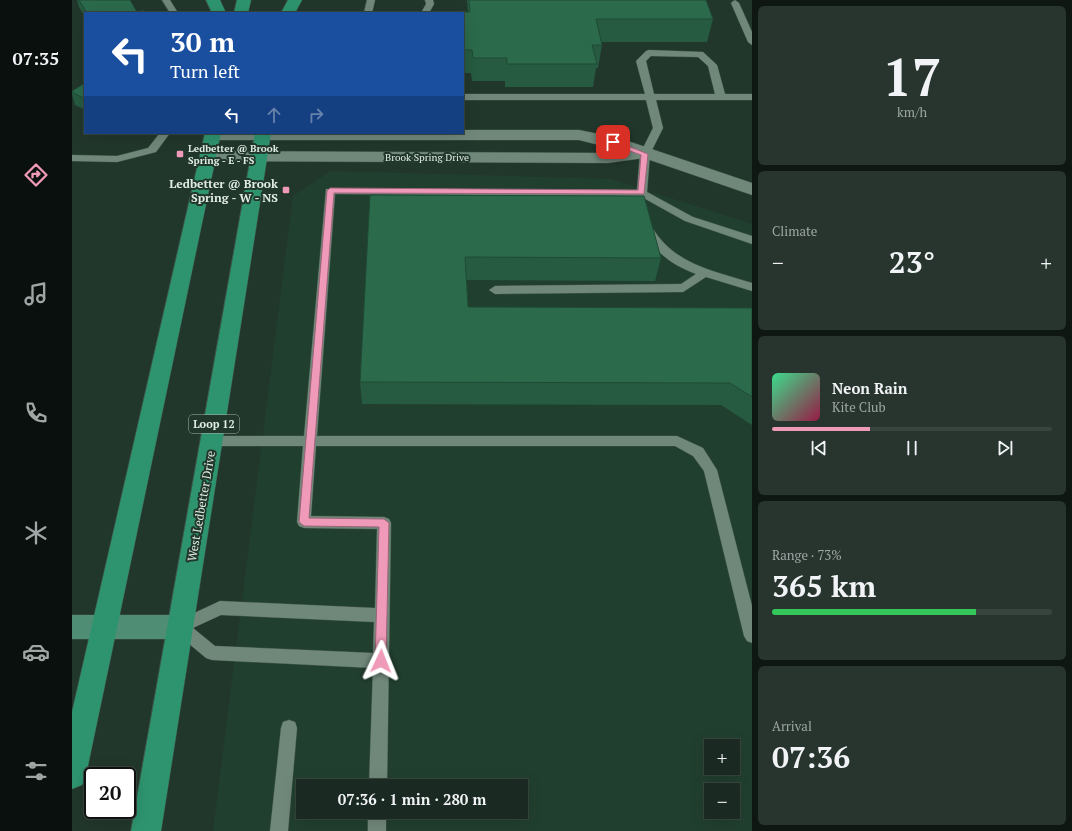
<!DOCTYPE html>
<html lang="en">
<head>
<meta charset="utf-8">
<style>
	:root { --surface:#1a2921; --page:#27352e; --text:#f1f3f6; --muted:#9fa6a5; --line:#38453f; --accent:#ef9ab8 }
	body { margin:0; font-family:"PT Serif",serif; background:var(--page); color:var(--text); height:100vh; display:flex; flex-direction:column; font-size:15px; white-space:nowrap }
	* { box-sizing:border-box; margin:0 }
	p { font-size:13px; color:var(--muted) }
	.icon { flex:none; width:22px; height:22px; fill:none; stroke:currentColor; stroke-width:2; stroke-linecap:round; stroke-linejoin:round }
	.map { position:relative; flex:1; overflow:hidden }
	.panel { display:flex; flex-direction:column; gap:6px; padding:6px; background:#0e1712; width:320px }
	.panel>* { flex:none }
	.banner { position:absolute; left:12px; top:12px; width:380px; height:122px; border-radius:0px; box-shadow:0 4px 16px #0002,0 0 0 1px var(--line); background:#1a4fa0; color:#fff; overflow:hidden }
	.buttons { position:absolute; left:632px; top:739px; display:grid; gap:8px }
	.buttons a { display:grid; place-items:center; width:36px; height:36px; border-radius:0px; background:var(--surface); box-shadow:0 4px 16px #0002,0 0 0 1px var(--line); font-size:20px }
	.speed { position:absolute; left:12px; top:767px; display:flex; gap:8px; font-size:20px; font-weight:700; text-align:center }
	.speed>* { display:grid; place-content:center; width:52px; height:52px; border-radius:50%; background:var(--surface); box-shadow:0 4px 16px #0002,0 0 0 1px var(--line); line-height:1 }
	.speed .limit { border:2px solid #111; border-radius:6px; background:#fff; color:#111 }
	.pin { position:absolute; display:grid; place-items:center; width:34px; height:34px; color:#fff; margin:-17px; border-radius:8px; box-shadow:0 2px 6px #0006 }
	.me { position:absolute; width:44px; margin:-22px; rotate:2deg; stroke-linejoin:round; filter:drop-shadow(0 0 3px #0008) }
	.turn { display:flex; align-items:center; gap:14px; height:84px; padding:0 20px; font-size:18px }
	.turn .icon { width:52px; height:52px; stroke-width:2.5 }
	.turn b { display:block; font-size:28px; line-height:34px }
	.lanes { display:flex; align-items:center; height:38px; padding:0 20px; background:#0003; justify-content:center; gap:20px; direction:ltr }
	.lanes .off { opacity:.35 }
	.big { font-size:30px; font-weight:800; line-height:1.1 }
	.panel .widget { flex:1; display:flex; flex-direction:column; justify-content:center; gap:6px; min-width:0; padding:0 14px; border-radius:6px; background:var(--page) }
	.panel .dial { align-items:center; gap:0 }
	.dial b { font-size:52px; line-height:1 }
	.song { display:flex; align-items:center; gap:12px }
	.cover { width:48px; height:48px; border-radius:6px; background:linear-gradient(135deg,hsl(150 70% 55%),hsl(340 70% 35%)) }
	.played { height:4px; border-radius:2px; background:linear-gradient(90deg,var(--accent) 35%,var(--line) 35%) }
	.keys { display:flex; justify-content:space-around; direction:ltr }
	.heat { display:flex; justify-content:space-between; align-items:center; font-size:22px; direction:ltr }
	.charge { height:6px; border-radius:3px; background:linear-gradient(90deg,#34c759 73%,var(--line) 0) }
	.trip { position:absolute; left:224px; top:779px; width:232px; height:40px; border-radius:0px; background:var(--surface); box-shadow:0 4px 16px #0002,0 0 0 1px var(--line); font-weight:800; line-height:40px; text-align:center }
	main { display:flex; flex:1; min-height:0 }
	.dock { display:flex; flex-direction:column; width:72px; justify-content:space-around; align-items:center; background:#0a100d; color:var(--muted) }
	.dock .icon { width:28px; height:28px }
	.dock .active { color:var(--accent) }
	.dock b { font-size:18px; color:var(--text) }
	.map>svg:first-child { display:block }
	.built { fill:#213f2f; fill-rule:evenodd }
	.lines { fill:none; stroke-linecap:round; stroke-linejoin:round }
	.lane-casing { stroke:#41554a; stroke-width:1 }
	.street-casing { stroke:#41554a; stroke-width:1 }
	.secondary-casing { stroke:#41554a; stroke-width:1 }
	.primary-casing { stroke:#41554a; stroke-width:1 }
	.lane { fill:#70887a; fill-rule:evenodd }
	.street { fill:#70887a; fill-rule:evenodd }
	.secondary { fill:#4f8e74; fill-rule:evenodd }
	.primary { fill:#2e946f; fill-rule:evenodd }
	.wall { fill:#265b41 }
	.building { fill:#2c6a4c; stroke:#1f4a35 }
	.route { fill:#ef9ab8; stroke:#9b6478 }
	.poi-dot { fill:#ef9ab8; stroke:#22372c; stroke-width:1.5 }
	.labels { text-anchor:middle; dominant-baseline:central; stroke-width:4; stroke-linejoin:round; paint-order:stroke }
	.far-poi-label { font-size:10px; font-weight:bold; fill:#e0ede5; stroke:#22372c; text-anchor:start }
	.far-street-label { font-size:10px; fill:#e0ede5; stroke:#22372c }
	.shield { fill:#22372c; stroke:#a7b6ae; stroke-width:1 }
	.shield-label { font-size:11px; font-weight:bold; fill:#e0ede5 }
	.poi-label { font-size:12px; font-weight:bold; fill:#e0ede5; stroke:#22372c; text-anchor:end }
	.street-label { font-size:12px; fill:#e0ede5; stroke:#22372c }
</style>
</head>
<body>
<main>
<nav class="dock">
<b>07:35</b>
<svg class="icon active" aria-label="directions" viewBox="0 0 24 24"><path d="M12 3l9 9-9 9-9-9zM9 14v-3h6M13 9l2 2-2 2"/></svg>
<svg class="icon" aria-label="music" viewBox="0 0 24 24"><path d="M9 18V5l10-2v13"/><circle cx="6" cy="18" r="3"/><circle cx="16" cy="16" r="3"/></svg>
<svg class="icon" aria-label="phone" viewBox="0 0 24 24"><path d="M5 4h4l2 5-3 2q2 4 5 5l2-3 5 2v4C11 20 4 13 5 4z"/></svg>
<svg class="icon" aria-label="climate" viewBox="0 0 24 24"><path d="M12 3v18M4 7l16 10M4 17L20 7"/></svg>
<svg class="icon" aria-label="car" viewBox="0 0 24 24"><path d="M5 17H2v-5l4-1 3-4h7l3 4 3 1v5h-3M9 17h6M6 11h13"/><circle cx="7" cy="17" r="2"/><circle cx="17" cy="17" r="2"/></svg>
<svg class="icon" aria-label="filters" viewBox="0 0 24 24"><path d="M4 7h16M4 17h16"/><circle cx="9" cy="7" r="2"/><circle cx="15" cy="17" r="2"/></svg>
</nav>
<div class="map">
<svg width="680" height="831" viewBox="0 0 680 831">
	<rect width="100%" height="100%" fill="#22372c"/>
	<!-- built -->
	<path class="built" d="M259,171L539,179L680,224V831H141L221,196ZM639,746H661V768H639ZM231,786H449V812H231ZM639,790H661V812H639Z"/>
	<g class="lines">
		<!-- lane casing -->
		<g class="lane-casing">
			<path id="lane" d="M90,0H98L106,13H98Z
				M295,0H303L300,13H292Z
				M353,0H361L362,4L357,13H349L354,4Z
				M663,0L667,3L680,32V45L676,42L659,3Z
				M577,50L631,52L645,65L653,94H680V100H584L591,128L578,154L575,192L621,217L680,236V244L613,221L568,196L263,194L245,436H605L631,448L645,470L680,606V643L675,641L672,636L632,471L621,456L603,446H244L239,516L312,517L317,519L319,523L315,786H297L301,668L140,660L134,658L103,632L100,627L103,622L148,601L303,608L305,529L232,528L227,526L225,522L231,446H140L135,445L133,441L135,437L140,436H232L254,189L565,190L568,154L581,128L574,100H391V94H573L564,61L574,51ZM579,56L626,57L636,66L643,94H582L574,61ZM149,615L302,622L301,653L143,646L121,628Z
				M88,133H98L84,152L45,162L0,161V155L45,156L76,148Z
				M577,228L581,229C604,265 642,271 680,283V291L634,277L611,292L423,294L417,290L423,286L609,284L624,274C600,265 584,253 572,232Z
				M217,720L223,722L225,728L216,831H198L209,728L211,722Z
				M296,812H314V831H296Z"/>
		</g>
		<!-- street casing -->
		<g class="street-casing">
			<path id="street" d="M391,130H507L547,138L680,183V195L572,158L536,163L137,161L131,160L128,156L131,152L137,151L536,153L551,151L507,140H141L135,139L133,135L134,133H391Z"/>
		</g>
		<!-- secondary casing -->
		<g class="secondary-casing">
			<path id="secondary" d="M0,615H108L117,619L121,627L117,635L108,639H0Z"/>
		</g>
		<!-- primary casing -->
		<g class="primary-casing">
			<path id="primary" d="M134,0H148L154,13H140Z
				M165,0H179L176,13H162Z
				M216,0H230L223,13H209Z
				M133,133H149L14,775L10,785L0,789V712Z
				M183,133H199L89,831H59Z"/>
		</g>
		<!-- lane -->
		<use href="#lane" class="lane"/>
		<!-- street -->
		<use href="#street" class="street"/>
		<!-- secondary -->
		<use href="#secondary" class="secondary"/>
		<!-- primary -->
		<use href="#primary" class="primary"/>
	</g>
	<!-- wall -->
	<path class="wall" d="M5,0H58L65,12L73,13H13V17L7,7Z
		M395,0H634L641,19L635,42H529L530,45L526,68H524L521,87H433V81H400L399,73H391V13L396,12Z
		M13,83V110L3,105L0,94V91Z
		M298,195L589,258L583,281L395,280L396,307L680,308V425L649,405L290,404L288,382Z"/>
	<!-- building -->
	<path class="building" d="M7,0H58L65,12L72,10V13H15Z
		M397,0H634L641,19H524L530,45H520L525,64H435V58H401L400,50H391V13H374V12H398Z
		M13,83V99L0,92V91Z
		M298,195L572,196L589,258L393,257L396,307L680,308V397L658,383L288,382Z"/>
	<!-- route -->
	<path class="route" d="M541,140L576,154L572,194L262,193L237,518L312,519L317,523L314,661L312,665L309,666L305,665L303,661L307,527L232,526L227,522L255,191L258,188L566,190L569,155L538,144L537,142Z"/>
	<!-- markers -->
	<g class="poi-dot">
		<rect x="104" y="150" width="8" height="8" rx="2"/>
		<rect x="210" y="186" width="8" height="8" rx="2"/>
	</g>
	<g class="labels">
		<!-- far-poi labels -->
		<g class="far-poi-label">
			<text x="116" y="148">Ledbetter @ Brook<tspan x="116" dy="12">Spring - E - FS</tspan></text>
		</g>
		<!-- far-street labels -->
		<g class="far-street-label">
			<text x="355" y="157">Brook Spring Drive</text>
		</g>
		<!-- shield labels -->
		<rect class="shield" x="117" y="415" width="50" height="18" rx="3"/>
		<g class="shield-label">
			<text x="142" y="424">Loop 12</text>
		</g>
		<!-- poi labels -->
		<g class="poi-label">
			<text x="206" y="183">Ledbetter @ Brook<tspan x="206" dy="14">Spring - W - NS</tspan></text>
		</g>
		<!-- street labels -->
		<g class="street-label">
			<text transform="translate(129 506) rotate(-80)">West Ledbetter Drive</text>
		</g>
	</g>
</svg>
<div class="buttons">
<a>+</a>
<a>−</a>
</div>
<div class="speed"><div class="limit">20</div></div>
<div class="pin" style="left:541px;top:142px;background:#d93025"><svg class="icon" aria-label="arrive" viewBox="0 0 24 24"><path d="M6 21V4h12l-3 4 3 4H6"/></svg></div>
<svg class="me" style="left:309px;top:661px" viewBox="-20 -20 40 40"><path d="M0-17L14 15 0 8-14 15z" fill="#ef9ab8" stroke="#fff" stroke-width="4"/></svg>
<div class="trip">07:36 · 1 min · 280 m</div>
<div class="banner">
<div class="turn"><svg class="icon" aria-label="left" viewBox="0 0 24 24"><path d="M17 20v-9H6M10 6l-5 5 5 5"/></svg><div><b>30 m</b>Turn left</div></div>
<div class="lanes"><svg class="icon" aria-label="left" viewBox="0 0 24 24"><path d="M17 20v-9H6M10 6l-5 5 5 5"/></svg><svg class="icon off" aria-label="ahead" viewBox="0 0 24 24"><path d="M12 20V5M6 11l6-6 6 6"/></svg><svg class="icon off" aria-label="right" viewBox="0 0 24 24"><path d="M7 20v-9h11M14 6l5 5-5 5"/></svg></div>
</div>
</div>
<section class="panel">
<div class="widget dial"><b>17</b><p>km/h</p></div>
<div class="widget"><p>Climate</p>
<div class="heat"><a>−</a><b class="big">23°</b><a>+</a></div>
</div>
<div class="widget">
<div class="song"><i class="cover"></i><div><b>Neon Rain</b><p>Kite Club</p></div></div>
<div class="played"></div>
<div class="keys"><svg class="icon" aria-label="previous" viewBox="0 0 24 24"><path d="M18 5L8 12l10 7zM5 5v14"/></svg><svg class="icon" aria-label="pause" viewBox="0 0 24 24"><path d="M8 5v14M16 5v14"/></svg><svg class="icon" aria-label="next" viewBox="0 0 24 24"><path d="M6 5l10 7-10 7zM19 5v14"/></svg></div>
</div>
<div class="widget"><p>Range · 73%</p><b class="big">365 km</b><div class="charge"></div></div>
<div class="widget"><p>Arrival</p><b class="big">07:36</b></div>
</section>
</main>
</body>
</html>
